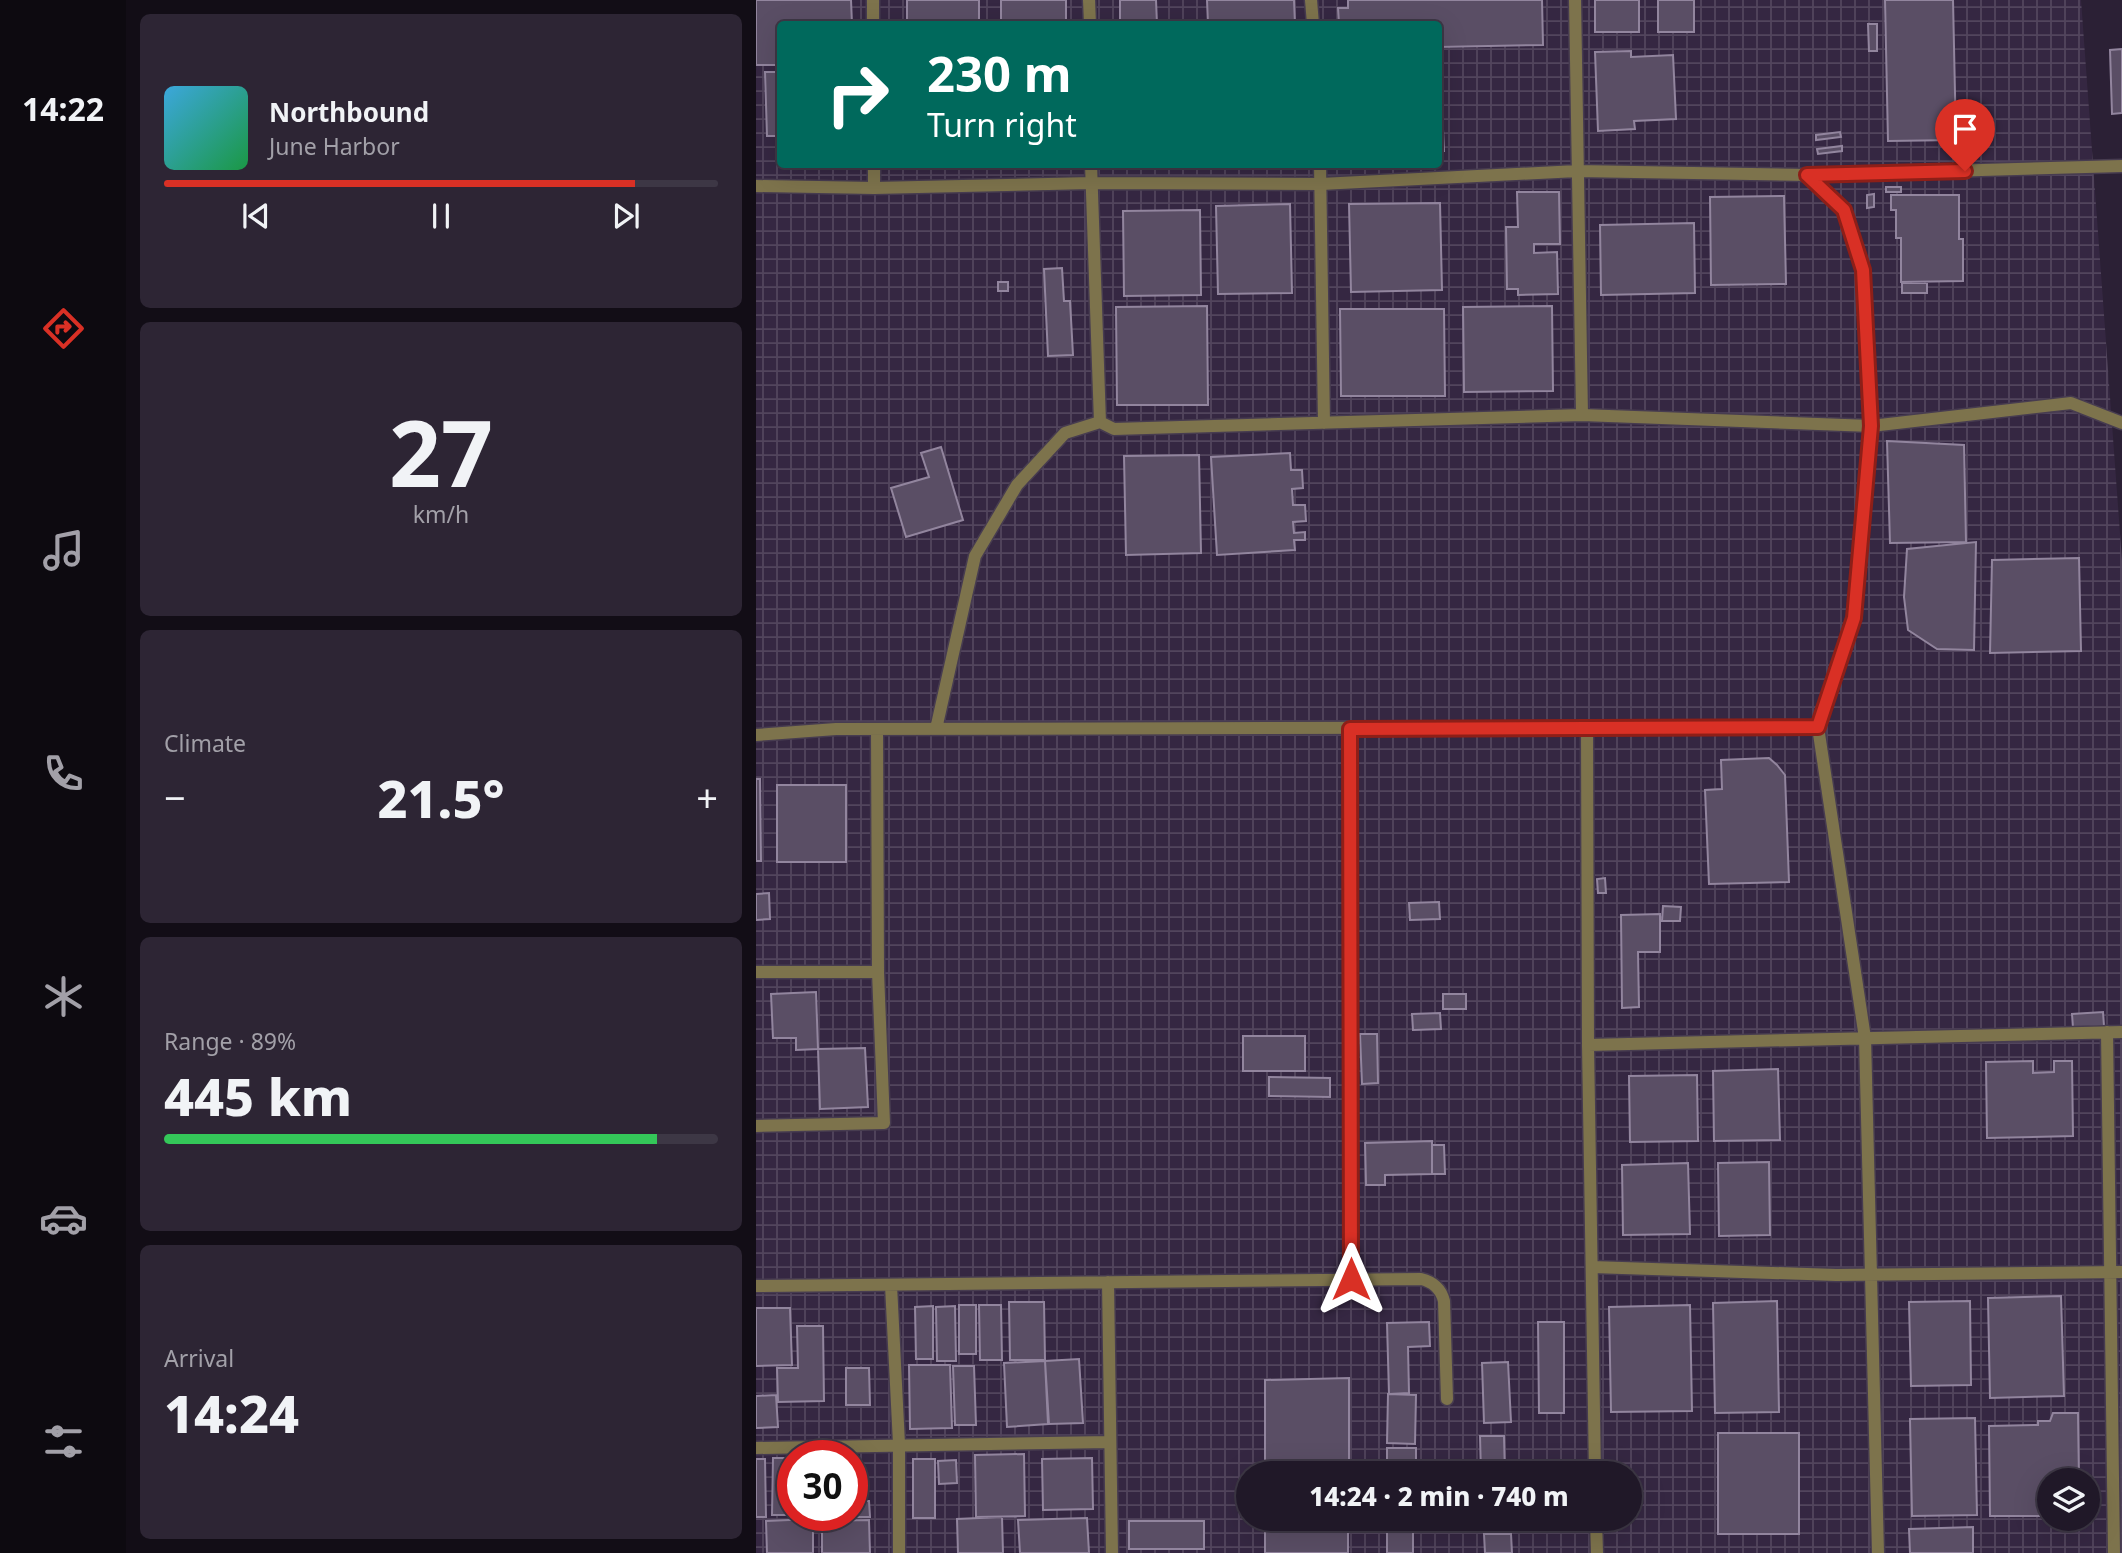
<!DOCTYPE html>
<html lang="en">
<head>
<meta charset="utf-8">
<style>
	:root { --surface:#201828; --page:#2d2534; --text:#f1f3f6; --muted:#a2a0a8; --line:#3d3745; --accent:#d93025 }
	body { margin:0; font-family:"Noto Sans",sans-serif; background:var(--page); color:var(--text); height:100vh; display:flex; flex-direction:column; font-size:26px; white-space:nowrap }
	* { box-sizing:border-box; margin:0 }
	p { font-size:23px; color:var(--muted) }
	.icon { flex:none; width:38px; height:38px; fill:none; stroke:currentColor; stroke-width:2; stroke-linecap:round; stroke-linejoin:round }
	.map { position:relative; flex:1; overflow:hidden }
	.drawer { display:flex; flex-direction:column; gap:14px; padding:14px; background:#120d16; width:630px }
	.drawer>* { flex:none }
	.guide { position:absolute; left:21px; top:21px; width:665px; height:147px; border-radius:7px; box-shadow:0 7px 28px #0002,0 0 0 2px var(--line); background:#00695c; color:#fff; overflow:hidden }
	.buttons { position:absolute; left:1281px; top:1468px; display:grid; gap:14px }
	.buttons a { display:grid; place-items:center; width:63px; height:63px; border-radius:50%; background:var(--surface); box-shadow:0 7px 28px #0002,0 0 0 2px var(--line); font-size:35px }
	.speed { position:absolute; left:21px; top:1440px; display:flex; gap:14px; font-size:35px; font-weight:700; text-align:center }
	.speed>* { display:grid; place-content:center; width:91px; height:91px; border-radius:50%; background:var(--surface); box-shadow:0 7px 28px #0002,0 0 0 2px var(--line); line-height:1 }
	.speed .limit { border:10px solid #d22; background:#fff; color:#111 }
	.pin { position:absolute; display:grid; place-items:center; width:60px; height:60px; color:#fff; margin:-72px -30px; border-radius:50% 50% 50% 0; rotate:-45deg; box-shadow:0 0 7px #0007 }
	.pin .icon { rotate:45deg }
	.me { position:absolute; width:77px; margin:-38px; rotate:0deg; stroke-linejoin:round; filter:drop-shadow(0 0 5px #0008) }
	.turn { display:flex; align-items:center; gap:24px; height:147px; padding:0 35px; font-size:32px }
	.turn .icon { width:91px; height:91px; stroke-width:2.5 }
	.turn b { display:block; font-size:49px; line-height:60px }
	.big { font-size:52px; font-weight:800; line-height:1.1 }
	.drawer .widget { flex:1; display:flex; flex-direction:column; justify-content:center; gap:10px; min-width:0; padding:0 24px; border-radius:10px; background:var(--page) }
	.drawer .dial { align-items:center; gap:0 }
	.dial b { font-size:91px; line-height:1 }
	.song { display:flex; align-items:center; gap:21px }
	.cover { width:84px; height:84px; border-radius:10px; background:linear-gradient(135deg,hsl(200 70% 55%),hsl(140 70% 35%)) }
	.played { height:7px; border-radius:4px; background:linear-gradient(90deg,var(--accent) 85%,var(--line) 85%) }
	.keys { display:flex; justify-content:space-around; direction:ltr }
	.heat { display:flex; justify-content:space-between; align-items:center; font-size:38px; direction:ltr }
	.charge { height:10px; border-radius:5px; background:linear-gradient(90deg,#34c759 89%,var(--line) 0) }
	.trip { position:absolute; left:480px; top:1461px; width:406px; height:70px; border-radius:35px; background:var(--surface); box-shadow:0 7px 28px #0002,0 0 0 2px var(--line); font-weight:800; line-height:70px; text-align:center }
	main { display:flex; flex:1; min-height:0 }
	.tab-bar { display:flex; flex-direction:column; width:126px; justify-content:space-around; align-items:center; background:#0d0a10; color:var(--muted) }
	.tab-bar .icon { width:49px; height:49px }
	.tab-bar .on { color:var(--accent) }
	.tab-bar b { font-size:32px; color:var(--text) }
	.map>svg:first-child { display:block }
	.industrial { fill:url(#industrial-grid); fill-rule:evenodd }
	.building { fill:#5a4e65; stroke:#92859e; stroke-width:2 }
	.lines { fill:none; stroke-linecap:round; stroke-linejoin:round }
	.minor-casing { stroke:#473c50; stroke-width:15 }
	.minor { stroke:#7d734c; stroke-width:12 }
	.route-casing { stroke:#8d1f18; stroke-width:18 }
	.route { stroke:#d93025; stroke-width:12 }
</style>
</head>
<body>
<main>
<nav class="tab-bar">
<b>14:22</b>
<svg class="icon on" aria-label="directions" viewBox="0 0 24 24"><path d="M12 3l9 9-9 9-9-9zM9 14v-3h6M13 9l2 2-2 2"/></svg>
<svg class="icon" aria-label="music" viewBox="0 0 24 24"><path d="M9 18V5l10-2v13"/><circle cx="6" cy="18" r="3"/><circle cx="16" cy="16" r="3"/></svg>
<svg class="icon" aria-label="phone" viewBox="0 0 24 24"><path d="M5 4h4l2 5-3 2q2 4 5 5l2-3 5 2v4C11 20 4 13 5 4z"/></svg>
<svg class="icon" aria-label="climate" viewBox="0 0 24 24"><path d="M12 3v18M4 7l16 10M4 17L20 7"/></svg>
<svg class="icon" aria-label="car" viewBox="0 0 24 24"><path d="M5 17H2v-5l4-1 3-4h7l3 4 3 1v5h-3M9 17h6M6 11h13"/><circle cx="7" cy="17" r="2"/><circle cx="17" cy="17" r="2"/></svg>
<svg class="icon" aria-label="filters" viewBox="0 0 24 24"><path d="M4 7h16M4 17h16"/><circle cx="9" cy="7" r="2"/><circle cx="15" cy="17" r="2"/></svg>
</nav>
<section class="drawer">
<div class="widget">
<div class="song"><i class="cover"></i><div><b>Northbound</b><p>June Harbor</p></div></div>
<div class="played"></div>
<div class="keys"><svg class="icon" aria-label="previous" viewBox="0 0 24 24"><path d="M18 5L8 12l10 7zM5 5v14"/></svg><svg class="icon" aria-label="pause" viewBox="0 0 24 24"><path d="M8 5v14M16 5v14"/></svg><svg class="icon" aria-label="next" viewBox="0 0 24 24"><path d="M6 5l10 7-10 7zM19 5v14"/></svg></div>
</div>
<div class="widget dial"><b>27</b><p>km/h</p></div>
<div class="widget"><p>Climate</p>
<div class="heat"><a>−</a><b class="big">21.5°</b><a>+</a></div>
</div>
<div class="widget"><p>Range · 89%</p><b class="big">445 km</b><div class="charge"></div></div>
<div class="widget"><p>Arrival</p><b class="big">14:24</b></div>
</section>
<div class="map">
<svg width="1366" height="1553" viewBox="0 0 1366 1553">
	<defs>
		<pattern id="industrial-grid" width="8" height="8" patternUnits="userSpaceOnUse" patternTransform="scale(1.75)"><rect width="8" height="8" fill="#352742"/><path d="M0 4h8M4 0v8" fill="none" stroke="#52455d"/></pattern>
	</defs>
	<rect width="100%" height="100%" fill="#2b2035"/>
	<!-- industrial -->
	<path class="industrial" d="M0,0H1325L1366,561V1553H0ZM24,24H682V164H24ZM37,1456H96V1516H37ZM492,1474H873V1519H492ZM1293,1480H1332V1519H1293Z"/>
	<!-- building -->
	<path class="building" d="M0,0H95L96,24H24V65H0Z
		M151,0H223V24H151Z
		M245,0H310V24H245Z
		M364,0H400L401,24H364Z
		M451,0H538L539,24H452Z
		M592,0H786L787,45L682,47V24H583L582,8H592Z
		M839,0H883V32H839Z
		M902,0H938V32H902Z
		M1129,0H1197L1200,140L1132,141Z
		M1112,24H1121V51H1113Z
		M1366,49V113L1356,114L1354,50Z
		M875,51V57L917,55L920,119L878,121L879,129L842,131L839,52Z
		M682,63H684L688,151H682Z
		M9,72H24V136H11Z
		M1084,132L1085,137L1060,140V135Z
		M1086,146V151L1062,154L1061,149Z
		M1130,187H1145V192H1130Z
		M761,192H803L804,244H778V253L801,252L802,294L762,295V289H751L750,227H762Z
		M1118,194V207L1111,208V195Z
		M1135,195H1203V239H1207V281L1145,282V238H1140V210H1135Z
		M1028,196L1030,284L955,285L954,197Z
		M684,203L686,290L595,292L593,204Z
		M534,204L536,293L462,294L460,206Z
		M444,210L445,295L368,296L367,211Z
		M938,223L939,293L845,295L844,225Z
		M306,268L308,301H314L317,355L292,356L288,269Z
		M242,282H252V291H242Z
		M1146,283H1171V293H1146Z
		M451,306L452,405H361L360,307Z
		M796,306L797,391L708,392L707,307Z
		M584,309H688L689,396H585Z
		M1131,441L1208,445L1210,542L1134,543Z
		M185,447L207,520L150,537L135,488L173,477L165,453Z
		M534,453L535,470H546L547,488L536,489L537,505H549L550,521L537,522L538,533L549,532V540H538L539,550L461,555L455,457Z
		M443,455L445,553L370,555L368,456Z
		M1220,542L1218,650L1181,649L1152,630L1148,597L1151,549Z
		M1323,558L1325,651L1234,653L1236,560Z
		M1013,758L1021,765L1029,775L1033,882L953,884L949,790L966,789L965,760Z
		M0,779H4L5,861H0Z
		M21,785H90V862H21Z
		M849,878L850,893H842L841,879Z
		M13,893L14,919L0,920V894Z
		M683,902L684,919L654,920L653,903Z
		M907,906L925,907L924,921H906Z
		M904,914V952H882L883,1007L866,1008L865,915Z
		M60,992L62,1049L40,1050V1038H17L15,994Z
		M687,994H710V1009H687Z
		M1347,1012L1348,1026L1317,1028L1316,1014Z
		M684,1013L685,1029L657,1030L656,1014Z
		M604,1034H621L622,1083L606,1084Z
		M487,1036H549V1071H487Z
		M109,1048L112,1107L64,1109L62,1049Z
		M1277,1061V1073L1298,1072V1061H1316L1317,1136L1231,1138L1230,1062Z
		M1022,1069L1024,1140L958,1141L957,1071Z
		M941,1075L942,1141L874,1142L873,1076Z
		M513,1077L574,1078V1097L513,1096Z
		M676,1141V1174L629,1175V1185H610L609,1143Z
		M676,1145H688L689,1174H676Z
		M1013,1162L1014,1235L963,1236L962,1163Z
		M932,1163L934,1234L867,1235L866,1165Z
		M1305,1296L1308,1396L1234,1398L1232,1298Z
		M1021,1301L1023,1412L959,1413L957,1303Z
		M1214,1301L1215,1385L1155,1386L1153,1302Z
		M253,1302H288L289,1360H254Z
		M203,1305H220V1354H203Z
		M223,1305H245L246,1360H224Z
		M934,1305L936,1411L855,1412L853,1307Z
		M177,1306V1359H160L159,1307Z
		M199,1306L200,1361H181L180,1307Z
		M0,1308H34L36,1365L0,1366Z
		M673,1322L674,1346L652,1347L653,1393L633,1394L631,1323Z
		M782,1322H808V1413H783Z
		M41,1326H67L68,1401L22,1402L21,1368H42Z
		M323,1359L327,1423L293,1424L289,1361Z
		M289,1361L292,1424L251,1427L248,1363Z
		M752,1362L755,1422L728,1423L726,1363Z
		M153,1365H194L196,1428L154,1429Z
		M197,1366H218L220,1425H199Z
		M90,1368H113L114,1405H90Z
		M593,1378V1474H509V1380Z
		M632,1394L660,1395L659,1444L631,1443Z
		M20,1395L22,1427L0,1428V1396Z
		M1297,1413H1322L1323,1480H1293V1516H1234L1233,1426L1282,1425V1421H1294Z
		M1219,1418L1221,1515L1156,1516L1154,1419Z
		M962,1433H1043V1534H962Z
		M724,1436H748L749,1474H725Z
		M631,1448H660V1474H631Z
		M268,1454L269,1516L220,1517L219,1455Z
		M17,1458H37V1515H16Z
		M336,1458L337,1509L287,1510L286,1459Z
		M0,1459H9L10,1517H0Z
		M157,1459H179V1518H157Z
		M200,1460L201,1483L183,1484L182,1461Z
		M96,1501H113L114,1517H89V1516H96Z
		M246,1517L247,1553H202L201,1519Z
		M331,1518L333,1553H264L262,1520Z
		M57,1519V1553H11L10,1521Z
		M509,1519H592V1553H509Z
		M631,1519H657V1553H631Z
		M726,1519H750V1525H726Z
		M766,1519H787V1523H766Z
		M113,1520L114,1553H66V1521Z
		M373,1521H448V1549H373Z
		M1217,1527V1553H1154L1153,1529Z
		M728,1534H755L756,1553H729Z"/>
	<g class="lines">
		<!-- minor casing -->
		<g class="minor-casing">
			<path id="minor" d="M117,0V24
				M333,0L334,24
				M555,0L557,24
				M819,0L826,415
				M118,164V188
				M335,164L344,422
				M564,164L568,423
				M1051,175L1366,166
				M0,186L118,188L335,183L565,184L821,171L1051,175L1088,210L1107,270L1115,426L1098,618L1062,727L1109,1038L1122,1553
				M594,728L595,1279
				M831,728L832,1045L839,1474
				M180,729L219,556L261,485L309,433L344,422L358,429L826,415L1115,426L1315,403L1366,423
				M0,735L80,729L1062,727
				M0,972H122
				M1351,1032L1358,1553
				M832,1045L1366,1032
				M0,1126L128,1123L122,972L121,729
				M836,1267L1080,1275L1366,1272
				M352,1282L356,1553
				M135,1285L143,1444V1553
				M0,1286L665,1279C678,1282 685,1289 688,1301L691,1399
				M0,1448L354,1442
				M840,1519L841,1553"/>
		</g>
		<!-- minor -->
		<use href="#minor" class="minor"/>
	</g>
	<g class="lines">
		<!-- route casing -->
		<g class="route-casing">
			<path id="route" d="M595,1279L594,729L1062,727L1098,618L1115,426L1107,270L1088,210L1051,175L1209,171"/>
		</g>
		<!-- route -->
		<use href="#route" class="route"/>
	</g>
</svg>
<div class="buttons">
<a><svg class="icon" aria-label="layers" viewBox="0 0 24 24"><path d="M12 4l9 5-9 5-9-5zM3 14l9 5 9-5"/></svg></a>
</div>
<div class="speed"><div class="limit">30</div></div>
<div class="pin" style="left:1209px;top:171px;background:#d93025"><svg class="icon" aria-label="arrive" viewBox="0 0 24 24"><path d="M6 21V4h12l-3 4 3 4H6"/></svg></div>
<svg class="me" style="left:595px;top:1279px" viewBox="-20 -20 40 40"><path d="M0-17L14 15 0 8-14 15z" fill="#d93025" stroke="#fff" stroke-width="4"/></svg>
<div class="trip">14:24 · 2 min · 740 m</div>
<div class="guide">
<div class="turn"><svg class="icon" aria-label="right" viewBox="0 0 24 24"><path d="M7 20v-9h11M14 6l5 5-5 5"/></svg><div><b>230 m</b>Turn right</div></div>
</div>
</div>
</main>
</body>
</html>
